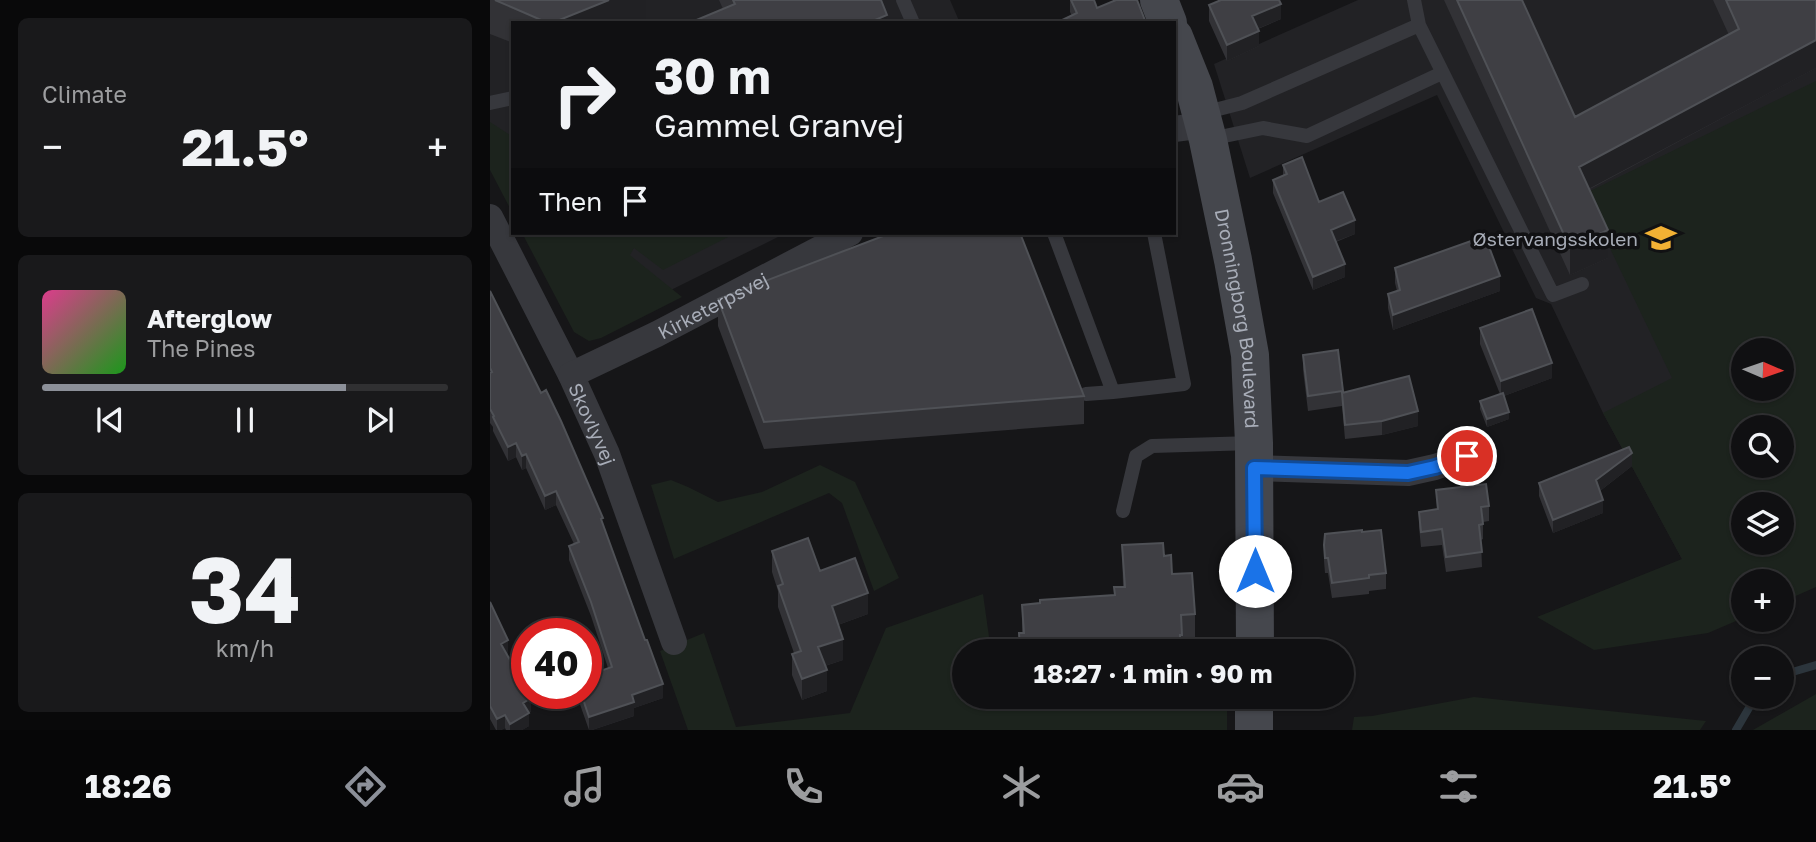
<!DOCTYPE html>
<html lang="en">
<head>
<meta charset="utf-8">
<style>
	:root { --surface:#101012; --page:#19191b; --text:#f1f3f6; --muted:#9c9d9f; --line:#303032; --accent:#8c9099 }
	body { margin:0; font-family:"Golos Text",sans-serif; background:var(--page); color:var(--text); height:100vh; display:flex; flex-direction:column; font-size:26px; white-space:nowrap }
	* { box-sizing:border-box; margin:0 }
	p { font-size:23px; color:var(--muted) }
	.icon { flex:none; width:38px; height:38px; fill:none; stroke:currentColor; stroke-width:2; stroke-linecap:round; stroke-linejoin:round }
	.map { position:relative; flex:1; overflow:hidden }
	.side { display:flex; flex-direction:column; gap:18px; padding:18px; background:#09090a; width:490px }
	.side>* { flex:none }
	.hud { position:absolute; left:21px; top:21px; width:665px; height:214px; border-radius:0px; box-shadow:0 2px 5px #0004,0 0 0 2px var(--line); background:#101012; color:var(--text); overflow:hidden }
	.needle { width:46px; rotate:92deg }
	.tools { position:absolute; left:1241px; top:338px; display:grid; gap:14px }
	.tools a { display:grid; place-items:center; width:63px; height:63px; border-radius:50%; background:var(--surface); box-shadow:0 2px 5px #0004,0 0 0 2px var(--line); font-size:35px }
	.speed { position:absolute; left:21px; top:618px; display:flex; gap:14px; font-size:35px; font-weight:700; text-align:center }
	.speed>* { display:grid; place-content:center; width:91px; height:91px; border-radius:50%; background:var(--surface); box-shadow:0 2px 5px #0004,0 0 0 2px var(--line); line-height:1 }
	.speed .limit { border:10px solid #d22; background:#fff; color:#111 }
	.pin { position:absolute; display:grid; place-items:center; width:60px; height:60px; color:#fff; margin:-30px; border:4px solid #fff; border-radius:50%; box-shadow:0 2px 7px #0007 }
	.me { position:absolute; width:77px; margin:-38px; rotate:0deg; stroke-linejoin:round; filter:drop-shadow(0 0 5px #0008) }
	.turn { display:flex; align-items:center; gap:24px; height:147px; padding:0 28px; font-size:32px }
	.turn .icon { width:91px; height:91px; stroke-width:2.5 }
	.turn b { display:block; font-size:49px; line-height:60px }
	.then { display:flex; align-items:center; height:66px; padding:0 28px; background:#0003; gap:14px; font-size:26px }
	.big { font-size:52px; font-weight:700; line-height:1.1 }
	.side .card { flex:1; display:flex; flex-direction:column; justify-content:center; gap:10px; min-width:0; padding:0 24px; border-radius:10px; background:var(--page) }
	.side .dial { align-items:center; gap:0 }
	.dial b { font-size:91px; line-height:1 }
	.song { display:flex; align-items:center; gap:21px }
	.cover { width:84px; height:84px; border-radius:10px; background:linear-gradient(135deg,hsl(330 70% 55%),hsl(120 70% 35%)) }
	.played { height:7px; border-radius:4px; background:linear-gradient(90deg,var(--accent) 75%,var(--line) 75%) }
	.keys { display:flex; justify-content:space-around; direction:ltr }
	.heat { display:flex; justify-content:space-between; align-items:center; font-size:38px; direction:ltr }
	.trip { position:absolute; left:462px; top:639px; width:402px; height:70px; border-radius:35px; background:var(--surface); box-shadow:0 2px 5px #0004,0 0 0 2px var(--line); font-weight:700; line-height:70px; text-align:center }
	.dock { display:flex; height:112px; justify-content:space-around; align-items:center; background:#060607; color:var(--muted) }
	.dock .icon { width:49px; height:49px }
	.dock .selected { color:var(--accent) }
	.dock b { font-size:32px; color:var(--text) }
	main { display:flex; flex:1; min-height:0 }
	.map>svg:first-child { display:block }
	.built { fill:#222225; fill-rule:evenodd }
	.green { fill:#1c231d; fill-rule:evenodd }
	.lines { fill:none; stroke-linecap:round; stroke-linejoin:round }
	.stream { stroke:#2c353c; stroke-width:8 }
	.lane { stroke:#37383d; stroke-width:14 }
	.street { stroke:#37383d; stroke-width:26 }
	.secondary { stroke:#45474d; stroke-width:38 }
	.wall { fill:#323236 }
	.shaded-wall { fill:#212124 }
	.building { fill:#3f3f44; stroke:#4f5156; stroke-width:2 }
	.route-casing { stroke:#114b97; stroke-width:18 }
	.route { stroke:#1a73e8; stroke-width:12 }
	.labels { text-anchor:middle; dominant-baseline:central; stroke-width:7; stroke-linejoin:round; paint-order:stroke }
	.poi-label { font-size:19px; fill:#a8adb8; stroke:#111113; text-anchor:end }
	.street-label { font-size:19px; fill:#a8adb8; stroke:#111113 }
</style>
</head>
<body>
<main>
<section class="side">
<div class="card"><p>Climate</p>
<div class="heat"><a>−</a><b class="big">21.5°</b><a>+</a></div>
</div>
<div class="card">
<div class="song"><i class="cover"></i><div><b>Afterglow</b><p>The Pines</p></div></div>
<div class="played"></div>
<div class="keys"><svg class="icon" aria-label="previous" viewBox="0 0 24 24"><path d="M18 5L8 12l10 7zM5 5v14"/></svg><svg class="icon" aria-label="pause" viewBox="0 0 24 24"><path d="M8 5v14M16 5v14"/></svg><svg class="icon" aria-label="next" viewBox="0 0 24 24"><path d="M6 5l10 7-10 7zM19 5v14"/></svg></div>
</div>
<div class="card dial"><b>34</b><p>km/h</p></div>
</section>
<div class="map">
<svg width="1326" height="730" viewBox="0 0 1326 730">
	<rect width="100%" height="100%" fill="#161618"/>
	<!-- built -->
	<path class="built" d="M0,0H460L470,23H23V198L0,153Z
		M868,0H1326V501L1292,516V504H1253L1192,559L1113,413L1061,304L1046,298L947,95L760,178L724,64ZM1253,350H1292V388H1253ZM1253,427H1292V466H1253Z
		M40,233H296L92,334Z"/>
	<!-- green -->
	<path class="green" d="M1326,81V587L1292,602V581H1253V618L1218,633L1104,650L1047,617L1192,559L1113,413L1182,378L1094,194ZM1253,350H1292V388H1253ZM1253,427H1292V466H1253ZM1253,504H1292V542H1253Z
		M0,122L23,137V214L0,170Z
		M32,233H246L173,270L144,248L140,255L141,256L192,297L111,338L99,341L84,332Z
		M330,465L365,482L409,578L384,591L352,503L339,493L184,559L161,485L181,480L198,487L228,502L272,492Z
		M493,594L501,651H474V696L507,697L509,710L737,700V730H198L170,651L214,633L246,727L360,713L396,628Z
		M1326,694V730H1263Z
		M984,697L1216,721L1210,730H862L864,717L882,716Z"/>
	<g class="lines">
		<!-- stream -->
		<path class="stream" d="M1292,675L1326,665
			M1246,730L1266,696"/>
		<!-- lane -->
		<path class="lane" d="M413,0L423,23
			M924,0L929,25L1063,295L1092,284
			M0,103L23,98
			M713,113L752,103L929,25
			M720,139L773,128L817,136L952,73
			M564,233L623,392L694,384L664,233
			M596,394L623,392
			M633,511L646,456L662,446L763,443"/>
		<!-- street -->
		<g class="street">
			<path d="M684,129L715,125"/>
			<path id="s1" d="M0,217L81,375L117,454L184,642"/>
			<path id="s2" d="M81,375L167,334L360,233"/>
			<path d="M764,468L918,473L945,467L977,456"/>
		</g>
		<!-- secondary -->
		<g class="secondary">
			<path d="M669,0L678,23"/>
			<path id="s3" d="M684,37L704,87L718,140L743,260L760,355L764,443L765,651"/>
			<path d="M764,730V696"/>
		</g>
	</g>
	<!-- wall -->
	<path class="wall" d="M0,0H156V21L152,23H23V43L0,34Z
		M229,0H391L397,23H204V21L233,9Z
		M580,0H604L607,8L582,16L580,12Z
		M954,0H1032L1085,117L1239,35L1223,0H1326V68L1100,189L1118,258L1080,275Z
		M719,5L791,19L768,29L769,46L737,61L719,21Z
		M793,165L829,202L865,234L846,242L855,277L823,290L783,193V180L793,176Z
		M905,268L1010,291L903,330L898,308V294L907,291L905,283Z
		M0,291L113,525L173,698L144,708V716L102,730H99L86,693H96L118,668L101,616L79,560V546L84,544L66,505L55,510L36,468L32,470L26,457L18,461L3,431V427L0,423Z
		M228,299L594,396V424L274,449L228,326Z
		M990,328L1062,378L1014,396L1019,419L997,427L990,409V401L1010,394L990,344Z
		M813,355L853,391V393L928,426L892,435L855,439L852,406L818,411L813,370Z
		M1142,466L1110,491L1113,513L1063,533L1049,496V483Z
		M946,490L999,506V521L993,522V539L991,540L992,567L956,572L952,545L931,547L929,527V512L947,510Z
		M872,532L896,573V589L879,591V594L842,598L838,573H835L834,561V545Z
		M632,545L674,556L682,574L705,614V641L692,642V651H529V633H532V605L624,595V587H633Z
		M282,551L330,571L378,614L348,625L353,660L335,666L337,691L312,700L302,675V654L304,653L288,607V591L282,572Z
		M0,602L18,654H17L41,711L39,713V726L32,730H16L15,728L11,730H6L0,719Z"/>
	<!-- shaded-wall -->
	<path class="shaded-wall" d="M119,0H156V21L152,23H62Z
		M791,4V19L762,31V16Z
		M397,15V23H378Z
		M769,31V46L737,61V45Z
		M1326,40V68L1089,194V167Z
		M865,220V234L841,243V230Z
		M1118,230V258L1080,275V248Z
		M855,264V277L823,290V277Z
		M1010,276V291L903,330V315Z
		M1062,363V378L1011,397V381Z
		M928,411V426L892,435V421Z
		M1019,412V419L997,427V419Z
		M26,443V457L18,461V447Z
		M1142,453V466L1106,494V480Z
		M36,454V468L32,470V456Z
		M66,491V505L55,510V496Z
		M1113,500V513L1063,533V520Z
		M378,593V614L342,627V606Z
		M353,639V660L328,668V647Z
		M18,640V654L11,657V644Z
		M337,670V691L312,700V679Z
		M173,684V698L144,708V716L102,730H99V717L142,695Z
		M41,698V711L33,716V703Z
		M39,713V726L32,730H20V724Z
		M15,715V728L11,730H7V719Z"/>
	<!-- building -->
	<path class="building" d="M5,0H119L62,23H58Z
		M243,0H391L397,15L378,23H205L204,21L245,4Z
		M581,0H604L607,8L626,0H647L656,23H566L587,13Z
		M731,0H789L791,4L762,16L769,31L737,45L719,5Z
		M967,0H1032L1085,117L1249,29L1236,0H1326V40L1089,167L1118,230L1080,248Z
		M812,157L829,202L853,192L865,220L841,230L855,264L823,277L783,180L797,174L793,165Z
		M401,233H530L594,396L274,422L228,299Z
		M995,236L1010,276L903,315L898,294L910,290L905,268Z
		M0,291L51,393L56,390L71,421L113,518L111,519L155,640H157L173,684L142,695L144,702L99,717L91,693H96V676L122,667L101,602L79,546L89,542L66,491L55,496L36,454L32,456L26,443L18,447L3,417L4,416L0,409V373L2,372L0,368Z
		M1042,309L1062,363L1011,381L990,328Z
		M848,350L853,391L818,396L813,355Z
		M919,376L928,411L892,421L855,425L852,393Z
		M1013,393L1019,412L997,419L990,401Z
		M1139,447L1142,453L1106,480L1113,500L1063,520L1049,483Z
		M996,484L999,506L991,507L993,524L989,525L992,552L956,557L952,529L931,532L929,512L948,509L946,490Z
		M872,530V532L891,530L896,573L879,575V578L842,583L838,558H835L834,545L835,534Z
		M318,538L330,571L365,558L378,593L342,606L353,639L328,647L337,670L312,679L302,654L311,651L288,586L293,584L282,551Z
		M673,543L674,556L681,555L682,574L702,573L705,614L691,615L692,635H690V644L660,646L661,651H530L529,633H534L532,605L550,603V600L625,595L624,587H635L632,545Z
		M0,602L18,640L11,644L37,690V693H39L41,698L33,703L39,713L20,724L15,715L7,719L0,706Z"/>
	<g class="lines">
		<!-- route casing -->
		<g class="route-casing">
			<path id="route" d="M765,571L764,468L918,473L945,467L977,456"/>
		</g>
		<!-- route -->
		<use href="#route" class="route"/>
	</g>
	<!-- icons -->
	<defs>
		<g id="school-bare" transform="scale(2.415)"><path d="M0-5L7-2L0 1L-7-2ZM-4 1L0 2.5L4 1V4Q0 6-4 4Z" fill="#f2b134" stroke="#111113" stroke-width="2.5" paint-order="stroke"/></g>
	</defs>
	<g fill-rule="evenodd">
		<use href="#school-bare" x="1171" y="238"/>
	</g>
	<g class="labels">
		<!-- poi labels -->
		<g class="poi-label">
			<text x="1148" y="238">Østervangsskolen</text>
		</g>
		<!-- street labels -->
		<g class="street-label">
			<text stroke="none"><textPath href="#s2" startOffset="158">Kirketerpsvej</textPath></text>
			<text stroke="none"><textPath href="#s3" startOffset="290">Dronningborg Boulevard</textPath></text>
			<text stroke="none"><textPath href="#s1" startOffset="231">Skovlyvej</textPath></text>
		</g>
	</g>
</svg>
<div class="tools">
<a><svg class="needle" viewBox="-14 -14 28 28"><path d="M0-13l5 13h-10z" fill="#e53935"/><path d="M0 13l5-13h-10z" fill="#9c9d9f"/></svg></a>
<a><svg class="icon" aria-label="search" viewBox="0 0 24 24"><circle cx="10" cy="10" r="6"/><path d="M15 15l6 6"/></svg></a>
<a><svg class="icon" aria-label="layers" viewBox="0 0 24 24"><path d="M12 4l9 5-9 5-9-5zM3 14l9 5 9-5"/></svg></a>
<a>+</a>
<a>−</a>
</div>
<div class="speed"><div class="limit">40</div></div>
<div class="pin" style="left:977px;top:456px;background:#d93025"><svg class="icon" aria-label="arrive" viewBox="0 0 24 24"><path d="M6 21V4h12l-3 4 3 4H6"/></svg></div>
<svg class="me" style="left:765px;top:571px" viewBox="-20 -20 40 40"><circle r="19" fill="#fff"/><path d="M0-13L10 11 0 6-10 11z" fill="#1a73e8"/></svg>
<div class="trip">18:27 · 1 min · 90 m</div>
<div class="hud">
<div class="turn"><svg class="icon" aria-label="right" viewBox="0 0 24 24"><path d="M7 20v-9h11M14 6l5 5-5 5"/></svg><div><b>30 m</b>Gammel Granvej</div></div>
<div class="then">Then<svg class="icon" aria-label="arrive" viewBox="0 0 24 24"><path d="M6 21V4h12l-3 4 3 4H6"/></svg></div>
</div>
</div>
</main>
<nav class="dock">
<b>18:26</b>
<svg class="icon selected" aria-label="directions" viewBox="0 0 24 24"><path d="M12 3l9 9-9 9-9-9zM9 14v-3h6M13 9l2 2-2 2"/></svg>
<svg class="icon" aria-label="music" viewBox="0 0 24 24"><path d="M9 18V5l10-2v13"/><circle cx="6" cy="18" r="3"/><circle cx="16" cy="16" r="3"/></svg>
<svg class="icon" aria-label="phone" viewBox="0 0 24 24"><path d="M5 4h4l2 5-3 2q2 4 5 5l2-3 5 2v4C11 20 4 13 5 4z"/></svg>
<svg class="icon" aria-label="climate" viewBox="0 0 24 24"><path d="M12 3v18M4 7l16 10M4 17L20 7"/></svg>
<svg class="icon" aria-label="car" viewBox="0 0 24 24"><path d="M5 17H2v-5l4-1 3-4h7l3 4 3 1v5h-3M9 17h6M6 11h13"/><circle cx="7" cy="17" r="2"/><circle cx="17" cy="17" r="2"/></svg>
<svg class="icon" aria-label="filters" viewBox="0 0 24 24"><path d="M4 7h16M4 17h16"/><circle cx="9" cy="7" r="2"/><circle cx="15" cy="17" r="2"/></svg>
<b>21.5°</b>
</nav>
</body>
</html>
